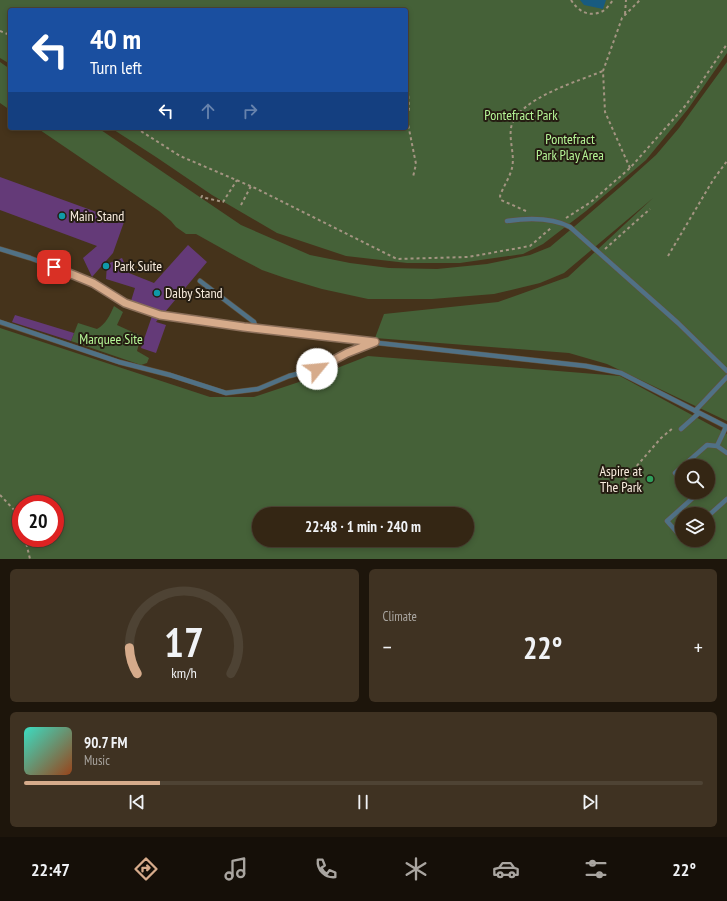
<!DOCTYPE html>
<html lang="en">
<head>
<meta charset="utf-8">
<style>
	:root { --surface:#342614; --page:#3f3222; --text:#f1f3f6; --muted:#a9a5a0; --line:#4e4334; --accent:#d6ab8b }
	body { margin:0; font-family:"PT Sans Narrow",sans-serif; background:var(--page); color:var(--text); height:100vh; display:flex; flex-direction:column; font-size:15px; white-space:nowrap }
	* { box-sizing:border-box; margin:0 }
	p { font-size:13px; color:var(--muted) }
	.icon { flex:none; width:22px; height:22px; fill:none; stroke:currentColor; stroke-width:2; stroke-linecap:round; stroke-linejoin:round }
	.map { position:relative; height:559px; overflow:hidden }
	.sheet { display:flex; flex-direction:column; gap:10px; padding:10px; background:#1d150b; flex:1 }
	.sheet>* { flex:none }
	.guide { position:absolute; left:8px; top:8px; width:400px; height:122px; border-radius:4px; box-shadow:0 2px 6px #0003,0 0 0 1px var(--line); background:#1a4fa0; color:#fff; overflow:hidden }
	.tools { position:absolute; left:675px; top:459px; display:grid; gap:8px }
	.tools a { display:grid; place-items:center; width:40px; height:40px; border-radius:50%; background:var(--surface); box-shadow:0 2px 6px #0003,0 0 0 1px var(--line); font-size:20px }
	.speed { position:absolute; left:12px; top:495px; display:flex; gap:8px; font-size:20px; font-weight:700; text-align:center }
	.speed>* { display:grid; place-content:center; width:52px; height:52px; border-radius:50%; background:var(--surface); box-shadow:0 2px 6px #0003,0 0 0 1px var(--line); line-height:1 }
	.speed .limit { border:6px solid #d22; background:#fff; color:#111 }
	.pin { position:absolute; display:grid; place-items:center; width:34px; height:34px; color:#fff; margin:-17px; border-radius:8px; box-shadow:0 2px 6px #0006 }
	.me { position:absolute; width:44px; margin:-22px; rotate:62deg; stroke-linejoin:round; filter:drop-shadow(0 0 3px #0008) }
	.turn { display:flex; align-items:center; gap:14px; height:84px; padding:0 16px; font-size:18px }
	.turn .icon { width:52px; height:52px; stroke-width:2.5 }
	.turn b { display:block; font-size:28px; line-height:34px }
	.lanes { display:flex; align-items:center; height:38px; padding:0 16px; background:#0003; justify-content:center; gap:20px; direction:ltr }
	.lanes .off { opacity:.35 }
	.big { font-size:30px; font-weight:600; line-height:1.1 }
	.sheet .tile { flex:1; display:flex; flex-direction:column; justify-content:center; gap:6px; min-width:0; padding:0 14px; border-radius:6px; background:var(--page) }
	.sheet .dial { align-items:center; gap:0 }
	.dial svg { height:104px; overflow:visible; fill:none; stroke:var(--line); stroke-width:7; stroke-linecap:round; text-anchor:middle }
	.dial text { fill:var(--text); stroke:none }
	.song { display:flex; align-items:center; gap:12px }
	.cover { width:48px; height:48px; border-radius:6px; background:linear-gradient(135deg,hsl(170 70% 55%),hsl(20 70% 35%)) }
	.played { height:4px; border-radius:2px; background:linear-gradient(90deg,var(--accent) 20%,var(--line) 20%) }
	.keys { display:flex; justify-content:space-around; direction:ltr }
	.heat { display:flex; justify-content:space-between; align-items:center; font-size:22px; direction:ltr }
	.sheet .tiles { flex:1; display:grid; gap:10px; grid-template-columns:1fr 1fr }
	.tile:last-child { grid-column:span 2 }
	.trip { position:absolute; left:252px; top:507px; width:222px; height:40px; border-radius:20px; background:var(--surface); box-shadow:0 2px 6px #0003,0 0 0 1px var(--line); font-weight:600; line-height:40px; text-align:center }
	.dock { display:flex; height:64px; justify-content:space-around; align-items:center; background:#150f08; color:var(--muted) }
	.dock .icon { width:28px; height:28px }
	.dock .active { color:var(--accent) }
	.dock b { font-size:18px; color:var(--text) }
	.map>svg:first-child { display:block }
	.green { fill:#456138; fill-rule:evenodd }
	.water { fill:#185b80 }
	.building { fill:#643a78 }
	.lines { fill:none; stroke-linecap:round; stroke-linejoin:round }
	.lane-casing { stroke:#62513b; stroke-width:5.5 }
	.path { stroke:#a49582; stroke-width:2; stroke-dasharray:3 3; stroke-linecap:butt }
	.lane { stroke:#507185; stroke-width:4.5 }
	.route-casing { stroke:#8b6f5a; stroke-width:10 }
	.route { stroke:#d6ab8b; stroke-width:7 }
	.culture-dot { fill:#0f9aa8; stroke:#251d12; stroke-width:1.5 }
	.leisure-dot { fill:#2e9e5b; stroke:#251d12; stroke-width:1.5 }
	.labels { text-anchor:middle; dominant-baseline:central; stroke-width:4; stroke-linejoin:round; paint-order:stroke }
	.park-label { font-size:14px; fill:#b6f697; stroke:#251d12 }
	.poi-label { font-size:14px; fill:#faeee0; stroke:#251d12; text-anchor:start }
</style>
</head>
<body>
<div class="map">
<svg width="727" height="559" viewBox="0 0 727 559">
	<rect width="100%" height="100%" fill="#45331b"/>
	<!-- green -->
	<path class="green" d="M0,0H727V53L688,109L646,160L586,211L543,244L523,254L460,263H407L346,256L277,233L212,195L156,157L111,128H406V10H10V64L0,58Z
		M0,62L10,69V110L0,103Z
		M727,62V421L607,364L569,353L375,338L384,314L498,302L568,277L653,198L564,273L540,283L494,294L432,299H368L322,289L285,278L262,270L239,258L196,234H186L176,227L171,221L159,211L37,128H98L241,225L310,255L350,263L389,268L437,269L487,264L530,255L550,247L575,226L626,182L656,155L679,128Z
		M114,306L123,312L117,325L141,336L137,351L149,358L147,363L141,365L71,341L78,323L97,329C106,324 110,315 114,306Z
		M0,328L210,397H254L314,377L368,356L620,376L727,434V559H0ZM682,466H708V492H682ZM21,504H55V538H21ZM259,514H467V540H259ZM682,514H708V540H682Z"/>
	<!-- water -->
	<path class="water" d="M580,0H606L603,9L584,5Z"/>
	<!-- building -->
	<path class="building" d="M0,177L124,222L113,253L92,277L83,258L97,246L0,210Z
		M188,245L207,262L165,312L131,301L135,288L106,279L107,264L122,258L129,273L154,283Z
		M15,315L74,333L71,341L12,322Z
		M152,316L159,318L156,322L166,325L156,353L141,348Z"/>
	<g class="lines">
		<!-- lane casing -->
		<g class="lane-casing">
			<path id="lane" d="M507,221C528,218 551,217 570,227L678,323L727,371
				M0,249L30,258L78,276L93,283L125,303L161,315L333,338L586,366L621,373L727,427
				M200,281L254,322L256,329
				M0,322L119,362L170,375L226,393L258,389L289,376L317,369L347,353L374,342
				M695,411L727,377
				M726,427L717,446L727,453
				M681,429L699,413
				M683,466L707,445L717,446
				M682,467L675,473L682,481
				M708,516L727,499
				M682,538L667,521L695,496L692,492"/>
		</g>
		<!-- path -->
		<path class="path" d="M571,0C578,11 588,17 601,12C606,10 610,4 613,0
			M625,14L626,0
			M0,31L10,35
			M406,78L408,91L409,108L407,119L416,164L413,177
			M136,128L180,156L255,188L397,259L468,257L530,246L551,228
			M630,168L605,112L603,71L622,18L640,0
			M201,198L202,196L206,198L223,202L237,180
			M241,205L251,186
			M526,211L501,200L500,196C503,187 510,177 512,168C515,155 509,141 511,128C516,99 579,81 603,71
			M566,218L591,202L630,168L686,105L727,44
			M605,249L650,209
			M668,256L713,180L727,161
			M621,484L661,438L673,428
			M0,495L18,514L21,523
			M25,538L30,559"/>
		<!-- lane -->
		<use href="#lane" class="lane"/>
	</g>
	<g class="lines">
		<!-- route casing -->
		<g class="route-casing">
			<path id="route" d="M54,267L93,283L125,303L160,315L244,327L375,342L347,353L317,369"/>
		</g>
		<!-- route -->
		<use href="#route" class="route"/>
	</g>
	<!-- markers -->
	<g class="culture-dot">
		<circle cx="62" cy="216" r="4"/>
		<circle cx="106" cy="266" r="4"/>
		<circle cx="157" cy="293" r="4"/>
	</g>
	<circle class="leisure-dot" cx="650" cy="479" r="4"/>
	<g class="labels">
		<!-- park labels -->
		<g class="park-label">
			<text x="521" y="115">Pontefract Park</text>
			<text x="570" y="139">Pontefract<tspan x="570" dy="16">Park Play Area</tspan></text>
			<text x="111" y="339">Marquee Site</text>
		</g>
		<!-- poi labels -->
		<g class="poi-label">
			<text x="70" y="216">Main Stand</text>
			<text x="114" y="266">Park Suite</text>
			<text x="165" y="293">Dalby Stand</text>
			<text x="642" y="471" text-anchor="end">Aspire at<tspan x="642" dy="16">The Park</tspan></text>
		</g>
	</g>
</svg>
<div class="tools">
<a><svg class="icon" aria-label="search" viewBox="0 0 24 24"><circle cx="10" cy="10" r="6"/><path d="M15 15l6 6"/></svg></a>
<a><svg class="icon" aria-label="layers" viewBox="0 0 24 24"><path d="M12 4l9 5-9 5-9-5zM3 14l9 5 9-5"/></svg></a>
</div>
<div class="speed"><div class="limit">20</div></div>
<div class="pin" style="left:54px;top:267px;background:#d93025"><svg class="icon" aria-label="arrive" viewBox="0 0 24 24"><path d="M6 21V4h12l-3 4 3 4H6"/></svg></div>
<svg class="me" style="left:317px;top:369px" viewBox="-20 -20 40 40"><circle r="19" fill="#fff"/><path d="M0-13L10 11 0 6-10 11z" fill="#d6ab8b"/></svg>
<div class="trip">22:48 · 1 min · 240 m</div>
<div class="guide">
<div class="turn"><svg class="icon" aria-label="left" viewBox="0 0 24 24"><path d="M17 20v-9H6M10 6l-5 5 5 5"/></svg><div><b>40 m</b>Turn left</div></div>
<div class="lanes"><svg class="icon" aria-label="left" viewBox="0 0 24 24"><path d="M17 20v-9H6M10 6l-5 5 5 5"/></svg><svg class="icon off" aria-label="ahead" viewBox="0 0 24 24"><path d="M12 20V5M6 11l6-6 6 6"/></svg><svg class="icon off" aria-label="right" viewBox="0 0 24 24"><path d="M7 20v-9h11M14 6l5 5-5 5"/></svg></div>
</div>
</div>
<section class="sheet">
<div class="tiles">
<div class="tile dial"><svg viewBox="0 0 100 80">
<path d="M14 69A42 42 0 1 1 86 69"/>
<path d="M14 69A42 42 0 0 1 8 49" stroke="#d6ab8b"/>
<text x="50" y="56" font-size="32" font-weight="700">17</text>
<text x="50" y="72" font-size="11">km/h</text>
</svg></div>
<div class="tile"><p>Climate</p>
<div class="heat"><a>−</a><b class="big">22°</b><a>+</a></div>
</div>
<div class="tile">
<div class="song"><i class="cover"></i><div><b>90.7 FM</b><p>Music</p></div></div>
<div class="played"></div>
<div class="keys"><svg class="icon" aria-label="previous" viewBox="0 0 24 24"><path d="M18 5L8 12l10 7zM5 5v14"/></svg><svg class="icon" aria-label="pause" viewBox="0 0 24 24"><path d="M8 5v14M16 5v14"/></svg><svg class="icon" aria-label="next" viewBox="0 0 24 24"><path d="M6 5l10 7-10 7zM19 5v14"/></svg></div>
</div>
</div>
</section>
<nav class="dock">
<b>22:47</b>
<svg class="icon active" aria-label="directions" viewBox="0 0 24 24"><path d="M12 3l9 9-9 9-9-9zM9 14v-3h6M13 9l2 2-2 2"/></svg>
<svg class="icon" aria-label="music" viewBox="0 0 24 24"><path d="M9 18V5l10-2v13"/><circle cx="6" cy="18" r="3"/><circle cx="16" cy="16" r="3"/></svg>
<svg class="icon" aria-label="phone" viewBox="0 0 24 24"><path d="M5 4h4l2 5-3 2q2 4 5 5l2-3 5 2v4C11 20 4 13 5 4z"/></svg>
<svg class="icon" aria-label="climate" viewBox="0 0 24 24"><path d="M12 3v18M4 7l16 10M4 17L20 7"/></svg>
<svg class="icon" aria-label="car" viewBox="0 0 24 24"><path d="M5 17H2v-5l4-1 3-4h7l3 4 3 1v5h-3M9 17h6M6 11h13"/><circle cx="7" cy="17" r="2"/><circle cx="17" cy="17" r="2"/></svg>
<svg class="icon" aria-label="filters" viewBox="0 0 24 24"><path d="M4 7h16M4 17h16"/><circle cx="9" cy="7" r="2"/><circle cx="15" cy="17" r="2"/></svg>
<b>22°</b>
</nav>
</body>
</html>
